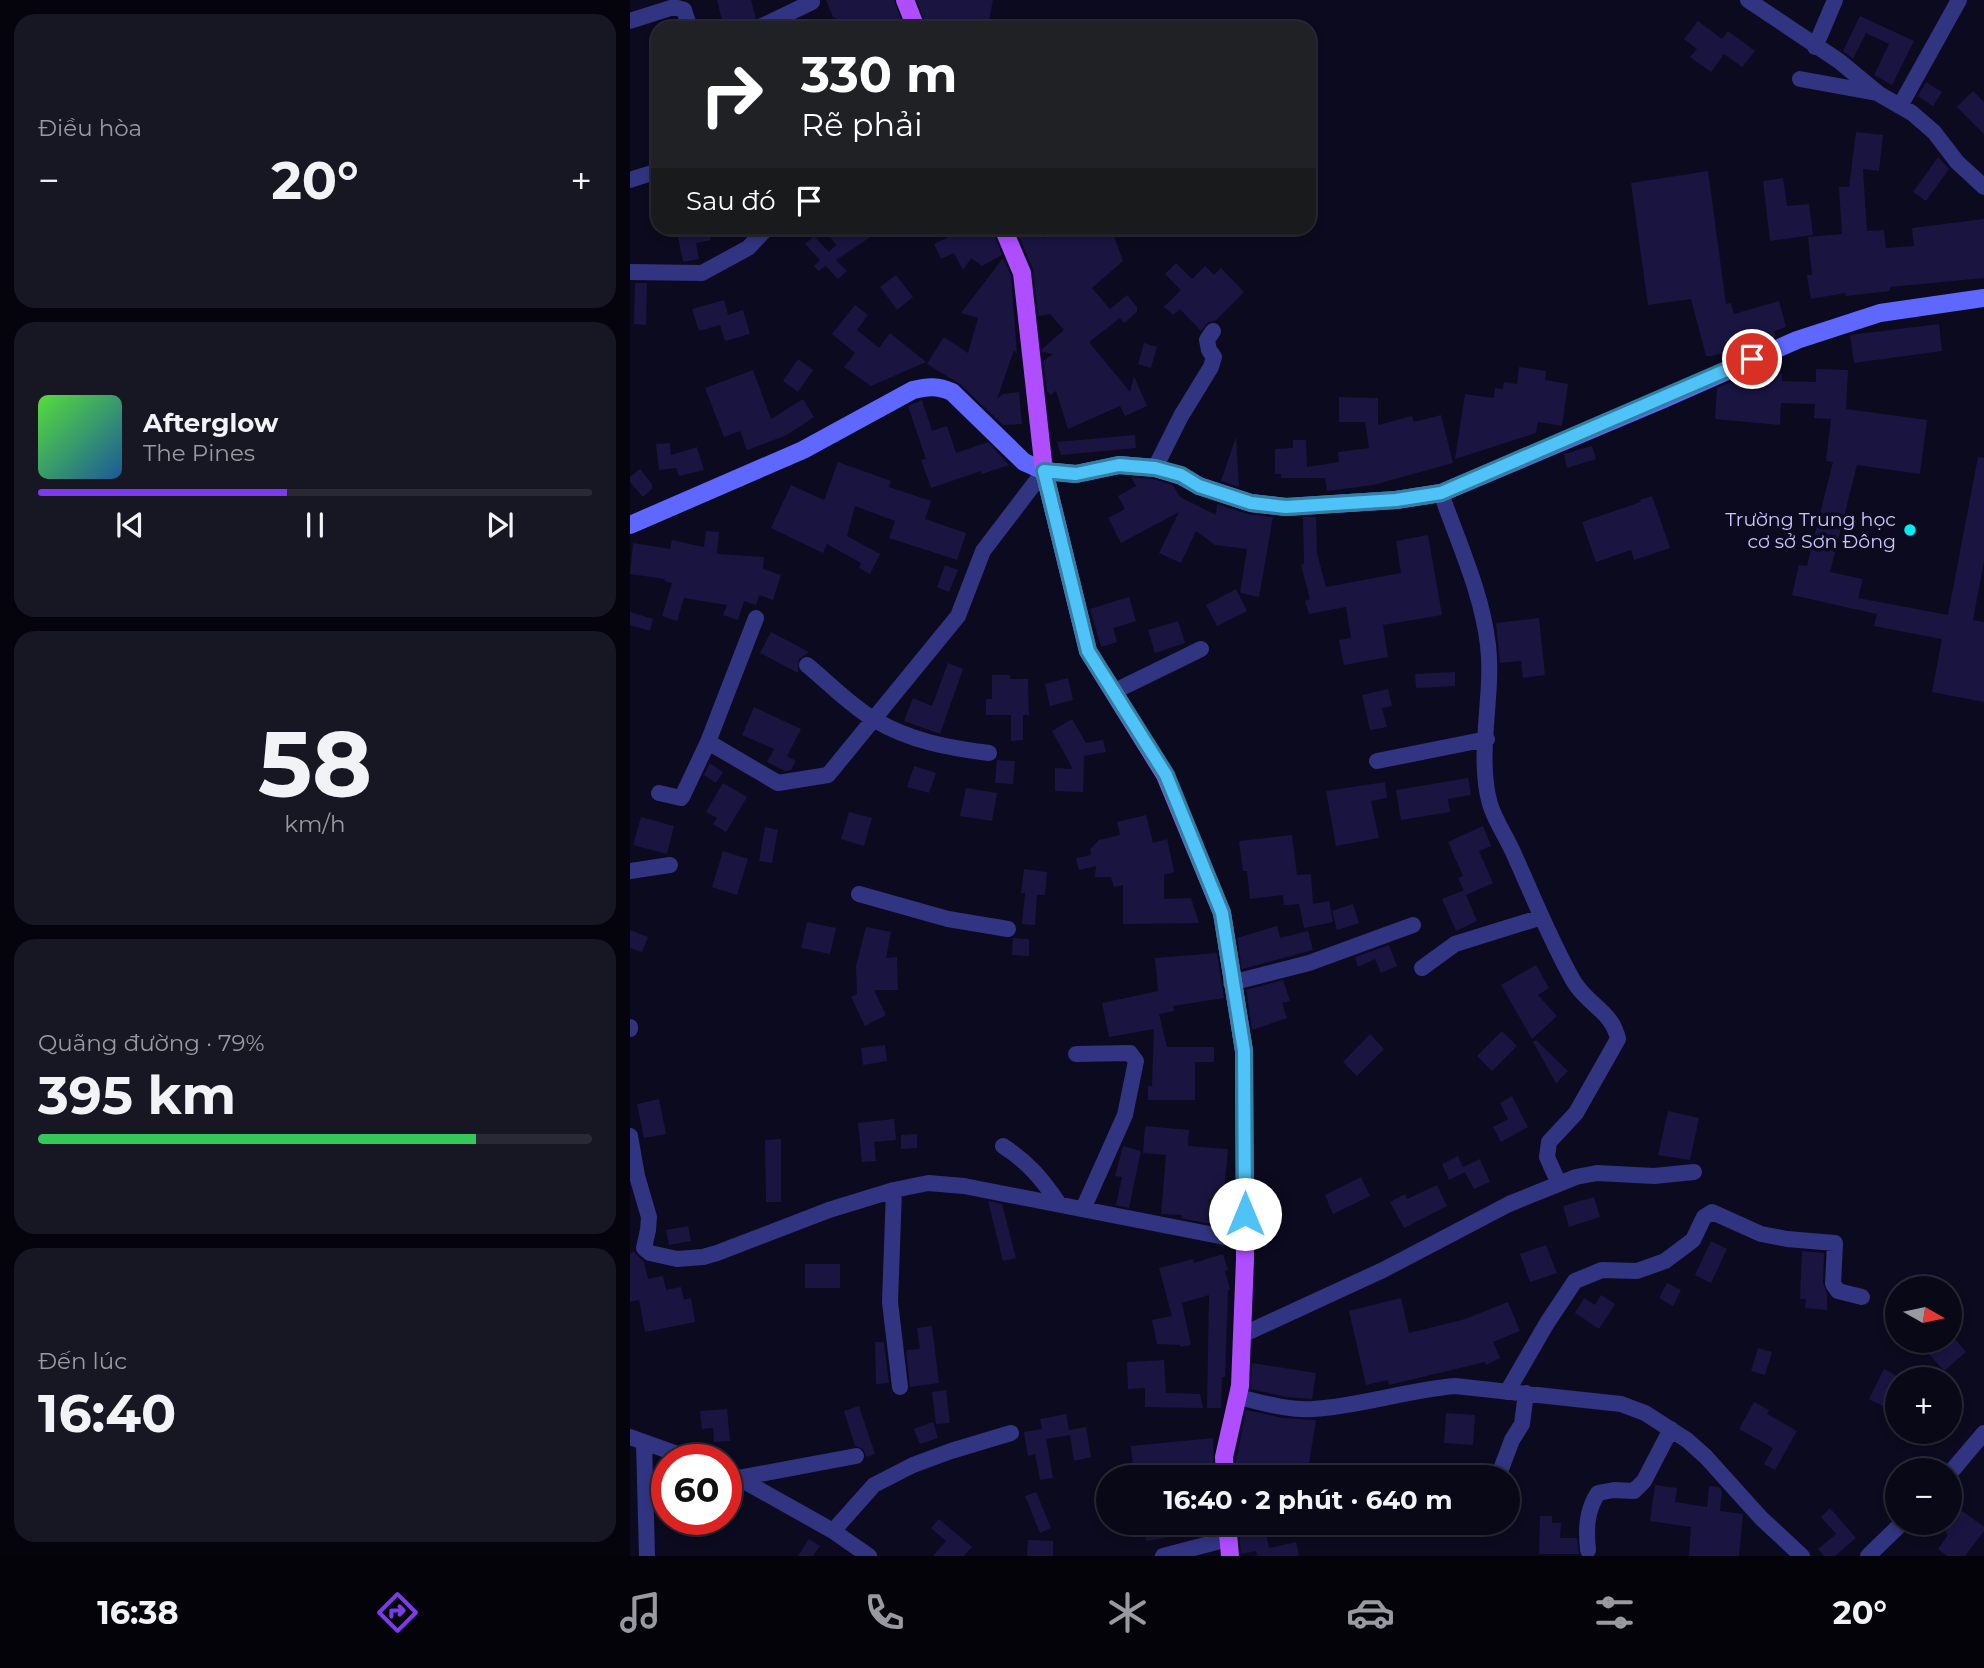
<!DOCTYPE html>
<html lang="vi">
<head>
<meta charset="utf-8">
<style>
	:root { --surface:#090816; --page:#171623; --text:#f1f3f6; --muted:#999aa1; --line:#292935; --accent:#7c3aed }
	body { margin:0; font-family:Montserrat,sans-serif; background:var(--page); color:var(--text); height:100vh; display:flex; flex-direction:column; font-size:26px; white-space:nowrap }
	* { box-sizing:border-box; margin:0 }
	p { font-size:23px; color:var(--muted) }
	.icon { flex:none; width:38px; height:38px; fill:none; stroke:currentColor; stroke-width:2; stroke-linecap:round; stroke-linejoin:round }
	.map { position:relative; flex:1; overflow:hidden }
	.drawer { display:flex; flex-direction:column; gap:14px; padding:14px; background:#05040c; width:630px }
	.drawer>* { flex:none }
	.top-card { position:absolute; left:21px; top:21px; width:665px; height:214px; border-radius:21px; box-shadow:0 4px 10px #0003,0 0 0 2px var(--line); background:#202124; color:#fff; overflow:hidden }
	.needle { width:46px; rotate:99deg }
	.controls { position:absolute; left:1255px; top:1276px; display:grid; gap:14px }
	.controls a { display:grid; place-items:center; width:77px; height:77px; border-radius:50%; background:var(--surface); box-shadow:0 4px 10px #0003,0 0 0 2px var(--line); font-size:35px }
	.speed { position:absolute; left:21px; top:1444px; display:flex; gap:14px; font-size:35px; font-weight:700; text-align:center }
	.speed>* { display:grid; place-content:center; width:91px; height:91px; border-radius:50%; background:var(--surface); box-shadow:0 4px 10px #0003,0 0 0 2px var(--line); line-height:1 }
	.speed .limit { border:10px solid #d22; background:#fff; color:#111 }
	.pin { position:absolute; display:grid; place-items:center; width:60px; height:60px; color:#fff; margin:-30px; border:4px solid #fff; border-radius:50%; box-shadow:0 2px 7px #0007 }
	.me { position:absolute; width:77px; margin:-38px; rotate:0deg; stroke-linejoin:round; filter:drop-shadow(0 0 5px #0008) }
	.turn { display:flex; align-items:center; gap:24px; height:147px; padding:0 35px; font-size:32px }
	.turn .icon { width:91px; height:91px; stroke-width:2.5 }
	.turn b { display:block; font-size:49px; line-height:60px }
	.then { display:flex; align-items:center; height:66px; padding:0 35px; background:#0003; gap:14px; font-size:26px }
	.big { font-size:52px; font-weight:700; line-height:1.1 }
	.drawer .widget { flex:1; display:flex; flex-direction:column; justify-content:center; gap:10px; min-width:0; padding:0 24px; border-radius:21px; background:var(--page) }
	.drawer .dial { align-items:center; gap:0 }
	.dial b { font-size:91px; line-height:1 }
	.song { display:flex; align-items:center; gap:21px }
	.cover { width:84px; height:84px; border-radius:10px; background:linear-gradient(135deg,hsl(110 70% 55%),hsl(210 70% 35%)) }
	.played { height:7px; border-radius:4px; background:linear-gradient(90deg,var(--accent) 45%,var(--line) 45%) }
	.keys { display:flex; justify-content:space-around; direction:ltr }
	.heat { display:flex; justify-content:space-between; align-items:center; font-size:38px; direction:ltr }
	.charge { height:10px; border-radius:5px; background:linear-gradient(90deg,#34c759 79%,var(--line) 0) }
	.trip { position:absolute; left:466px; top:1465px; width:424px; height:70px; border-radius:35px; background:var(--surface); box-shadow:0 4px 10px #0003,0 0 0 2px var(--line); font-weight:700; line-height:70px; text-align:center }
	.menu { display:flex; height:112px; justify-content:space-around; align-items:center; background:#040309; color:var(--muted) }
	.menu .icon { width:49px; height:49px }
	.menu .current { color:var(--accent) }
	.menu b { font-size:32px; color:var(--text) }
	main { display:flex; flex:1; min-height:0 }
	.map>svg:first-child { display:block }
	.building { fill:#1a1441 }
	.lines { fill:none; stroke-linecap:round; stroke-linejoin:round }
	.street { stroke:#313481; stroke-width:16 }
	.secondary { stroke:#5e67ff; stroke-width:18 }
	.primary { stroke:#ae4eff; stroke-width:18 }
	.route-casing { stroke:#337fa1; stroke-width:18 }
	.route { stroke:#4fc3f7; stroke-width:12 }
	.poi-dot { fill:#00eef2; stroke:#0c0a1e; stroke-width:2.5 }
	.labels { text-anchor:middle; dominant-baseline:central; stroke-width:7; stroke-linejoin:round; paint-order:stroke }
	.poi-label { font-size:19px; fill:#c9c7ff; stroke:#0c0a1e; text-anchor:end }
</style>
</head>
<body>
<main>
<section class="drawer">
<div class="widget"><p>Điều hòa</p>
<div class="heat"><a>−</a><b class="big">20°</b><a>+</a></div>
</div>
<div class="widget">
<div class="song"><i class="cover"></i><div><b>Afterglow</b><p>The Pines</p></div></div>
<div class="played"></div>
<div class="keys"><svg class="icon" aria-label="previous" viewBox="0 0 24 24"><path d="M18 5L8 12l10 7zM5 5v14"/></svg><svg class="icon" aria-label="pause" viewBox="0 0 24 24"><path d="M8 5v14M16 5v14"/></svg><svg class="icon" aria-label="next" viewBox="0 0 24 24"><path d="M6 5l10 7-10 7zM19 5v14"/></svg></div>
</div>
<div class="widget dial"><b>58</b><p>km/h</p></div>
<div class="widget"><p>Quãng đường · 79%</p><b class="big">395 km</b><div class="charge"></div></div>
<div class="widget"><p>Đến lúc</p><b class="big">16:40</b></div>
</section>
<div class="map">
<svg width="1354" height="1556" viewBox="0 0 1354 1556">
	<rect width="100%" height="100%" fill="#0c0a1e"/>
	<!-- building -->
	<path class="building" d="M87,0H121L126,18L120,22L118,28H94Z
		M196,0H264L274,28H216L213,21L203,17Z
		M287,0H363L358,25L333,20L337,28H297Z
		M1230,16L1284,41L1262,85L1244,75L1259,44L1236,33L1223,59L1213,51Z
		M1068,21L1092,39L1098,31L1125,51L1112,67L1094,54L1081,72L1060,57L1067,49L1054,39Z
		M1296,82L1312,92L1303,106L1288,96Z
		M1343,91L1354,102V134L1327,107Z
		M1226,132L1253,135L1249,171L1233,169L1237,231L1254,230L1256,248L1284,246L1282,228L1354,219V278L1260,287V291L1216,296L1215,293L1181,299L1177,275H1182L1178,237L1212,234L1209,187H1219Z
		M1308,157L1319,169L1296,201L1283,192Z
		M1078,171L1096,304L1101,303L1104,314L1149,301L1156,327L1144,331L1146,337L1141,339L1082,356H1076L1061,299L1018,305L1001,183Z
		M1153,178L1157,206L1179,204L1183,235L1140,241L1133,181Z
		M65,228H79L81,240L66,243L69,259L53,262L47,231Z
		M194,228H254L206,260L217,271L208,279L196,266L188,271L184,266L190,260L175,244L184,236L199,252L206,245Z
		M337,228H362L372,255L352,266L341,258L333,270L324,253L311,259L304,244Z
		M385,228H409L414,238L435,228H481L493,261L462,288L480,309L497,295L507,307V312L494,323L490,318L459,342L500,392L504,376L517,406L495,416L490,406L438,429L426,391L420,395L417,391L413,361L423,354L412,352V349L434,330L420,314L408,316L403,269Z
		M373,258L381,276L387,354L384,350L367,399L373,394L389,392L392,424L373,425L330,384L297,364L314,337L338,353L348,318L331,313Z
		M546,263L562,279L575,266L584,275L591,268L614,292L585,321L578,322L571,331L550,309L543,315L534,307L551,290L535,274Z
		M266,275L283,297L267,310L250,287Z
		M5,283H17L16,325L4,324Z
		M94,300L98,315L113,310L120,334L95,341L90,325L69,331L62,309Z
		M225,305L238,315L227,330L249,348L260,333L296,362L241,386L214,367L225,353L202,334Z
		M1309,324L1312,351L1224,363L1220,335Z
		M514,343L527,347L521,368L508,364Z
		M168,359L183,370L168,392L153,381Z
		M889,367L916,371L915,380L938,384L932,426L908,422L906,433L825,459L835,394L864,398L865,388L873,389L874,382L887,384Z
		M1186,369L1218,370L1216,409L1297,420L1290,474L1227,465L1200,572L1233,579L1228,598L1318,615L1348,457L1354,458V561L1343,620L1354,622V702L1302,692L1312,639L1244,626L1247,614L1162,595L1169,565L1177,566L1203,462L1196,461L1201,419L1184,418L1185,404L1151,403L1150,425L1085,419L1087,388L1105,380H1111V377L1124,372L1152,373V381L1186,382Z
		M123,370L141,419L173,399L184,417L157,435L117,450L110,431L94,437L75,388Z
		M709,397L748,398V425L782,416L784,422L811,415L823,463L743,485L697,491L695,478H651V474H645V449L663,448V440H676L677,467L709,462L708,452L739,448L735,422H709Z
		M292,400L302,431L317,426L326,453L358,442L379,465L352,474L351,471L301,488L291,460L296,459L278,406Z
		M505,435L506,448L431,455L427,442Z
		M606,437L609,487L591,481Z
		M40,443L41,455L67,447L74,470L49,476L46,468L29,470L26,444Z
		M962,446L966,459L937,468L934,454Z
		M208,462L261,481L259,487L301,501L295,519L336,533L327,560L259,538L265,521L225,506L217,536L250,554L240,574L229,568L231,563L197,544L193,553L141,528L161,485L194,500Z
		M10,469L22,484V489L13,497L0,482V477Z
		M501,477L523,479L543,485L550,497L586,515L587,504L618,514L643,517L629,597L610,593L617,549L585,545L566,531L551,563L529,553L549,512L491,543L478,518L495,509L488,496L506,486Z
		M1022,496L1040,548L1004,560L1001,550L966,562L952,522L1011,502L1010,500Z
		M673,517H686L687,553L696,587L771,573L766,541L798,535L812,615L753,625L758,657L714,665L709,640L721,638L716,607L679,614L675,601L680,599L671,565L674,564Z
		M76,531L89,532L87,554L134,557L133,569L151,575L143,600L129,595L126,605L114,601L108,620L93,615L97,605L54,598L47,621L32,616L42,583L34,581L35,579L0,574L3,543L40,549L42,540L74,547Z
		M315,565L328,570L319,592L307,587Z
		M606,589L617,611L587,626L576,605Z
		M499,597L506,621L483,628L487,642L471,647L460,609Z
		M0,612L23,619L20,631L0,625Z
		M909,618L915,675L893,678L891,661L870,663L866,623Z
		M548,621L555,643L525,653L518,630Z
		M141,632L179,652L169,659L168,673L130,653Z
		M318,663L333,669L310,734L274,721L283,698L302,706Z
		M825,672V686L786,688L785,674Z
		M362,675H380V679H398L399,715H393V740L381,741V715H356V699H362Z
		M438,678L443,700L420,706L415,684Z
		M758,689L762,706L752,708L757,727L740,730L732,695Z
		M124,707L171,729L157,756L166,761L161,770L155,771L137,762L144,749L112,735Z
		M442,719L456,743L473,740L476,752L454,756L453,792L425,791V768L443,769L422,731Z
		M367,760L385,761L383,784L365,783Z
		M80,763L93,772L86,783L74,775Z
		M284,766L306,773L299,793L277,787Z
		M838,778L841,795L818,799L820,812L771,820L766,790Z
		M755,782L757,798L741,801L749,838L706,846L696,791Z
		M93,783L117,797L96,832L83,824L87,818L76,812Z
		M336,788L367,793L362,821L330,816Z
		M219,812L242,818L234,846L211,839Z
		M516,815L523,843L537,839L541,857L544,872L534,875V899L561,898L569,923L493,924V885L484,887L481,877H465L466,866L449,870L446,858L461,855L460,849L469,840L490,835L487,822Z
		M11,817L44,826L37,854L3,845Z
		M853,826L861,846L849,851L863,883L836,895L828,878L833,876L818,842Z
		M135,827L148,830L142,863L129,861Z
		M662,835L667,875L681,874L683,904L699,901L703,922L674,928L669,904L654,905L653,895L620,899L617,871H613L609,841Z
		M93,851L118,859L107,895L82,887Z
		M394,869L417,872L415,895H407L405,925L392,924L395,893H391Z
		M834,890L847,921L826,931L812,899Z
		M723,904L729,923L707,930L702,911Z
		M177,922L206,928L200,954L171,948Z
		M647,926L650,938L678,931L683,950L612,969L607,938Z
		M236,927L261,932L256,958L267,957L268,990H244L256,1015L235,1026L221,997L227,994L226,966Z
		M0,930L18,937L12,952L0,948Z
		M383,938L399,939V956L382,955Z
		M759,945L767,966L751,973L745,959L728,967L725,957Z
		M587,953L594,998L543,1006L544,1011L529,1014L537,1047H584V1062H565V1100H518V1086H522L524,1029L479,1037L472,1003L528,991L525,958Z
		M906,965L919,988L908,995L927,1016L902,1039L871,985Z
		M653,980L660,1001L652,1003L657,1018L622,1030L616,990Z
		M872,1031L887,1046L862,1071L847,1056Z
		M740,1034L754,1049L727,1076L713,1062Z
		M906,1040L938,1071L926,1083L903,1042Z
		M255,1045L257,1061L233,1065L231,1048Z
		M882,1096L898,1127L871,1142L863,1127L878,1119L870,1103Z
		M29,1099L36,1134L14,1138L7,1104Z
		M1038,1111L1069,1118L1060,1160L1028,1155Z
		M264,1119L266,1140L244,1142L246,1161L232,1162L228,1123Z
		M515,1126L559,1130L558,1146L598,1149L591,1226L551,1218L552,1215L531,1214L536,1155L513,1153Z
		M287,1134V1148L271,1149V1135Z
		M151,1139V1202H136L135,1140Z
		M493,1146L511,1151L499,1208L486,1205L492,1177L485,1176Z
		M828,1156L833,1167L850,1159L860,1182L844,1189L835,1172L819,1180L812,1164Z
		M731,1177L740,1196L703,1214L695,1195Z
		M807,1185L817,1206L774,1228L760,1202L775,1194L777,1199Z
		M964,1197L970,1217L939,1227L933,1206Z
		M358,1201L372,1204L386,1258L373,1261Z
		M58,1226L61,1241L39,1245L36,1230Z
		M1081,1241L1097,1249L1081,1283L1065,1275Z
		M916,1245L927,1273L900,1282L890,1254Z
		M1172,1251L1194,1253L1193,1283L1197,1294V1310L1175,1308L1176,1299H1170Z
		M4,1252L14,1262L18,1279L33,1276L36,1290L51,1287L54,1300L61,1298L65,1322L15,1332L9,1300L0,1302V1253Z
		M593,1254L598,1270L595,1271L600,1289L598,1290L595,1377H592L591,1408H577L579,1295L552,1303L561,1345L551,1347L550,1345L527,1344L522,1320L542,1316L529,1268L563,1259L564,1263Z
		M175,1264H210V1288H175Z
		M1037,1283L1051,1290L1043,1306L1029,1298Z
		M971,1295L985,1304L969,1329L945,1313L954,1298L965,1305Z
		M771,1298L779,1333L835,1319L878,1302L890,1331L863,1342L870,1358L856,1365L855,1362L759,1385L758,1380L736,1385L719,1311Z
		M302,1326L309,1383L280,1387L276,1350L290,1349L287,1328Z
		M1309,1340H1326L1336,1352L1314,1371L1297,1352Z
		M245,1342H254L259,1383L246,1384Z
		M1128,1348L1142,1352L1135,1375L1121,1371Z
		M534,1360L536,1393L570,1394L573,1408L515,1407V1388L498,1389L497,1362Z
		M622,1363L686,1373L682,1399L656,1397L621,1389Z
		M1254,1369L1267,1376V1398L1261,1410L1239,1399Z
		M316,1390L320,1423L306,1424L302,1392Z
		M1124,1402L1139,1410L1137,1414L1167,1431L1145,1470L1134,1464L1143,1448L1109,1429Z
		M229,1406L245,1454L236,1457L233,1449L225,1446L214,1411Z
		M97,1409L100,1441L84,1442L83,1428L72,1429L70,1411Z
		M616,1410L653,1418L686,1420L677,1476L650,1472L649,1477H606V1461Z
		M816,1413L845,1415L843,1445L814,1443Z
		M436,1414L439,1430L456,1427L461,1457L444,1461L440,1435L416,1439L423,1478L410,1480L405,1454L398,1456L394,1432L412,1429L410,1419Z
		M303,1422L308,1438L290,1444L284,1429Z
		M583,1438L584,1477H504L501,1446Z
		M1025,1485L1047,1488L1045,1502L1077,1507L1079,1486L1089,1487L1092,1491L1090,1511L1113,1514L1109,1556H1059L1061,1527L1020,1521Z
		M406,1492L421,1528L410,1533L395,1496Z
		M1200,1508L1226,1538L1205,1556H1194L1188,1549L1206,1534L1191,1517Z
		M1331,1510L1354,1527V1531L1335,1556H1317L1308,1549L1318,1535L1315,1532Z
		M910,1516H922V1523H931L930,1538H947L949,1554H909Z
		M309,1519L342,1547L334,1556H303L316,1541L301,1528Z
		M537,1522H552L554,1535L516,1541L513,1527Z
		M635,1528L639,1548L666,1542L669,1556H627L626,1551L611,1554L609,1533Z
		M179,1539L190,1546L183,1556H168Z
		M398,1540L423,1541V1556H397Z"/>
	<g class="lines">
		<!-- street -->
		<path class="street" d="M1118,0L1209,61L1249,94L1282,113L1304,132L1327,162L1354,187
			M0,21L44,7L54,10L60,28
			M128,28L182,2
			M1185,47L1205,0
			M1170,79L1247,93
			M1270,106L1329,0
			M0,180L28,171
			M0,272L72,273L118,248L137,228
			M525,468L551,416L581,367L584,357L579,350L577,340L583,331
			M811,493C828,542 852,593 858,645C864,696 846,755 860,804C865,821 876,836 883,852C903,896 920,940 944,982C959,1006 982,1011 988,1039L946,1113L919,1142L917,1157L929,1184
			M177,665C199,683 221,706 245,720C280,741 319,748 359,753
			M483,692L571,649
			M78,742L148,783L198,775L328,616L353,551L414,471
			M747,761L857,739
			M29,793L51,798L53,795L78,742L126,618
			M0,871L40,865
			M229,894L318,919L378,929
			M792,968L825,944L912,917
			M601,983L679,963L783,925
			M0,1027V1029
			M446,1054L500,1053L506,1061L495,1115L453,1209
			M0,1136L7,1176L19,1217L18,1230L14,1248L20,1253L47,1259L73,1257L87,1253L199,1210L264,1190L298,1183L334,1186L615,1241
			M373,1146C398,1162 413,1180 429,1204
			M264,1190L260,1302L270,1387
			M612,1335L753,1270L879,1204L946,1177L967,1173L1024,1176L1064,1172
			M877,1392L917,1323L945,1281L972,1270L1007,1271L1035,1261L1063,1240L1074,1217L1082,1212L1131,1234L1157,1239L1205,1243L1203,1284L1208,1291L1232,1297
			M607,1397C632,1402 658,1411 683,1409C731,1406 777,1390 825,1386L991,1404L1015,1413L1057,1440L1076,1457L1131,1518L1172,1556
			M0,1437L64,1460
			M14,1442L17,1556
			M96,1471L203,1531L239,1556
			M1320,1473L1354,1433
			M868,1477L882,1440L892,1424L896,1393
			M108,1478L226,1456
			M203,1531L244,1485L283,1465L321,1451L381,1433
			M958,1550C956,1530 956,1511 968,1493L984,1490L1004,1491L1014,1481L1041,1429
			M533,1556L598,1539
			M1238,1556L1273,1522"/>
		<!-- secondary -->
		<path class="secondary" d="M0,525L173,450L283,390C299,386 308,386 322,392L394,462L414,471L446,474L489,465L525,468L551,476L569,486L621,503L656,507L766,500L811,493L1034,399L1167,340L1250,313L1354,298"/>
		<!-- primary -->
		<path class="primary" d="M275,0L286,28
			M373,228L392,273L414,471L458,651L535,775L592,913L614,1051L615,1259L610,1386L594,1457L595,1477
			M597,1522L600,1556"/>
	</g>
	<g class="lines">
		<!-- route casing -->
		<g class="route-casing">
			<path id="route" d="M615,1214L614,1051L592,913L536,775L458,651L414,471L446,474L489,465L525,468L551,475L569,486L621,503L656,507L766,500L811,493L1122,359"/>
		</g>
		<!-- route -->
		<use href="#route" class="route"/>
	</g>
	<!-- markers -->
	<circle class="poi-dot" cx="1280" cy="530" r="7"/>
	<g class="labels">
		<!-- poi labels -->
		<g class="poi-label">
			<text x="1266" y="519">Trường Trung học<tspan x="1266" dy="22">cơ sở Sơn Đông</tspan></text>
		</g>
	</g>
</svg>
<div class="controls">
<a><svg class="needle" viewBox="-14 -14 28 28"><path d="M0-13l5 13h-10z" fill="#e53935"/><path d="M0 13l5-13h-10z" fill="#999aa1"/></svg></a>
<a>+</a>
<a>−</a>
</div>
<div class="speed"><div class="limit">60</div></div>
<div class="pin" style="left:1122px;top:359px;background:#d93025"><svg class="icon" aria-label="arrive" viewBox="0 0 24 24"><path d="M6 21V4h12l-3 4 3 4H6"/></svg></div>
<svg class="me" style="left:615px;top:1214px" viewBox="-20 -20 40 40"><circle r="19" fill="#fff"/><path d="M0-13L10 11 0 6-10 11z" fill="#4fc3f7"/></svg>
<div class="trip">16:40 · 2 phút · 640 m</div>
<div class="top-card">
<div class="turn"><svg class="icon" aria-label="right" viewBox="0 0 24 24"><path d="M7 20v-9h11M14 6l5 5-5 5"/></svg><div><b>330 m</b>Rẽ phải</div></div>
<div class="then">Sau đó<svg class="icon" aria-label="arrive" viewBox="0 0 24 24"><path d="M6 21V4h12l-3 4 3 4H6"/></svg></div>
</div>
</div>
</main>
<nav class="menu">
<b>16:38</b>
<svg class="icon current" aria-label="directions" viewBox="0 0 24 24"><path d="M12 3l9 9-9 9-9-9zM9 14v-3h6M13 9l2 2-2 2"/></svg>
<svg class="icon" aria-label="music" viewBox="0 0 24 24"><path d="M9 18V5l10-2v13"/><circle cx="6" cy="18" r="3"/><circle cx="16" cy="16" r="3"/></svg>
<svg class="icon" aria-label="phone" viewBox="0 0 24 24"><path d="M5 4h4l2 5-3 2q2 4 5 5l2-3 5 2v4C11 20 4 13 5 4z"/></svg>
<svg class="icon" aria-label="climate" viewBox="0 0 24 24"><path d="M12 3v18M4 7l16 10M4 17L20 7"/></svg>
<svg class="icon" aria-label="car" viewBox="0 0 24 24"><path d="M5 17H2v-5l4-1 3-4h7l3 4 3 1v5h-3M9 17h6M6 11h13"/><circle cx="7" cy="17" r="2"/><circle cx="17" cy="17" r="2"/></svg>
<svg class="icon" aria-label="filters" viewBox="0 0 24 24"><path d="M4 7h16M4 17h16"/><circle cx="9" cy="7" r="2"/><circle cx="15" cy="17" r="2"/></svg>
<b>20°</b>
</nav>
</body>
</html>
